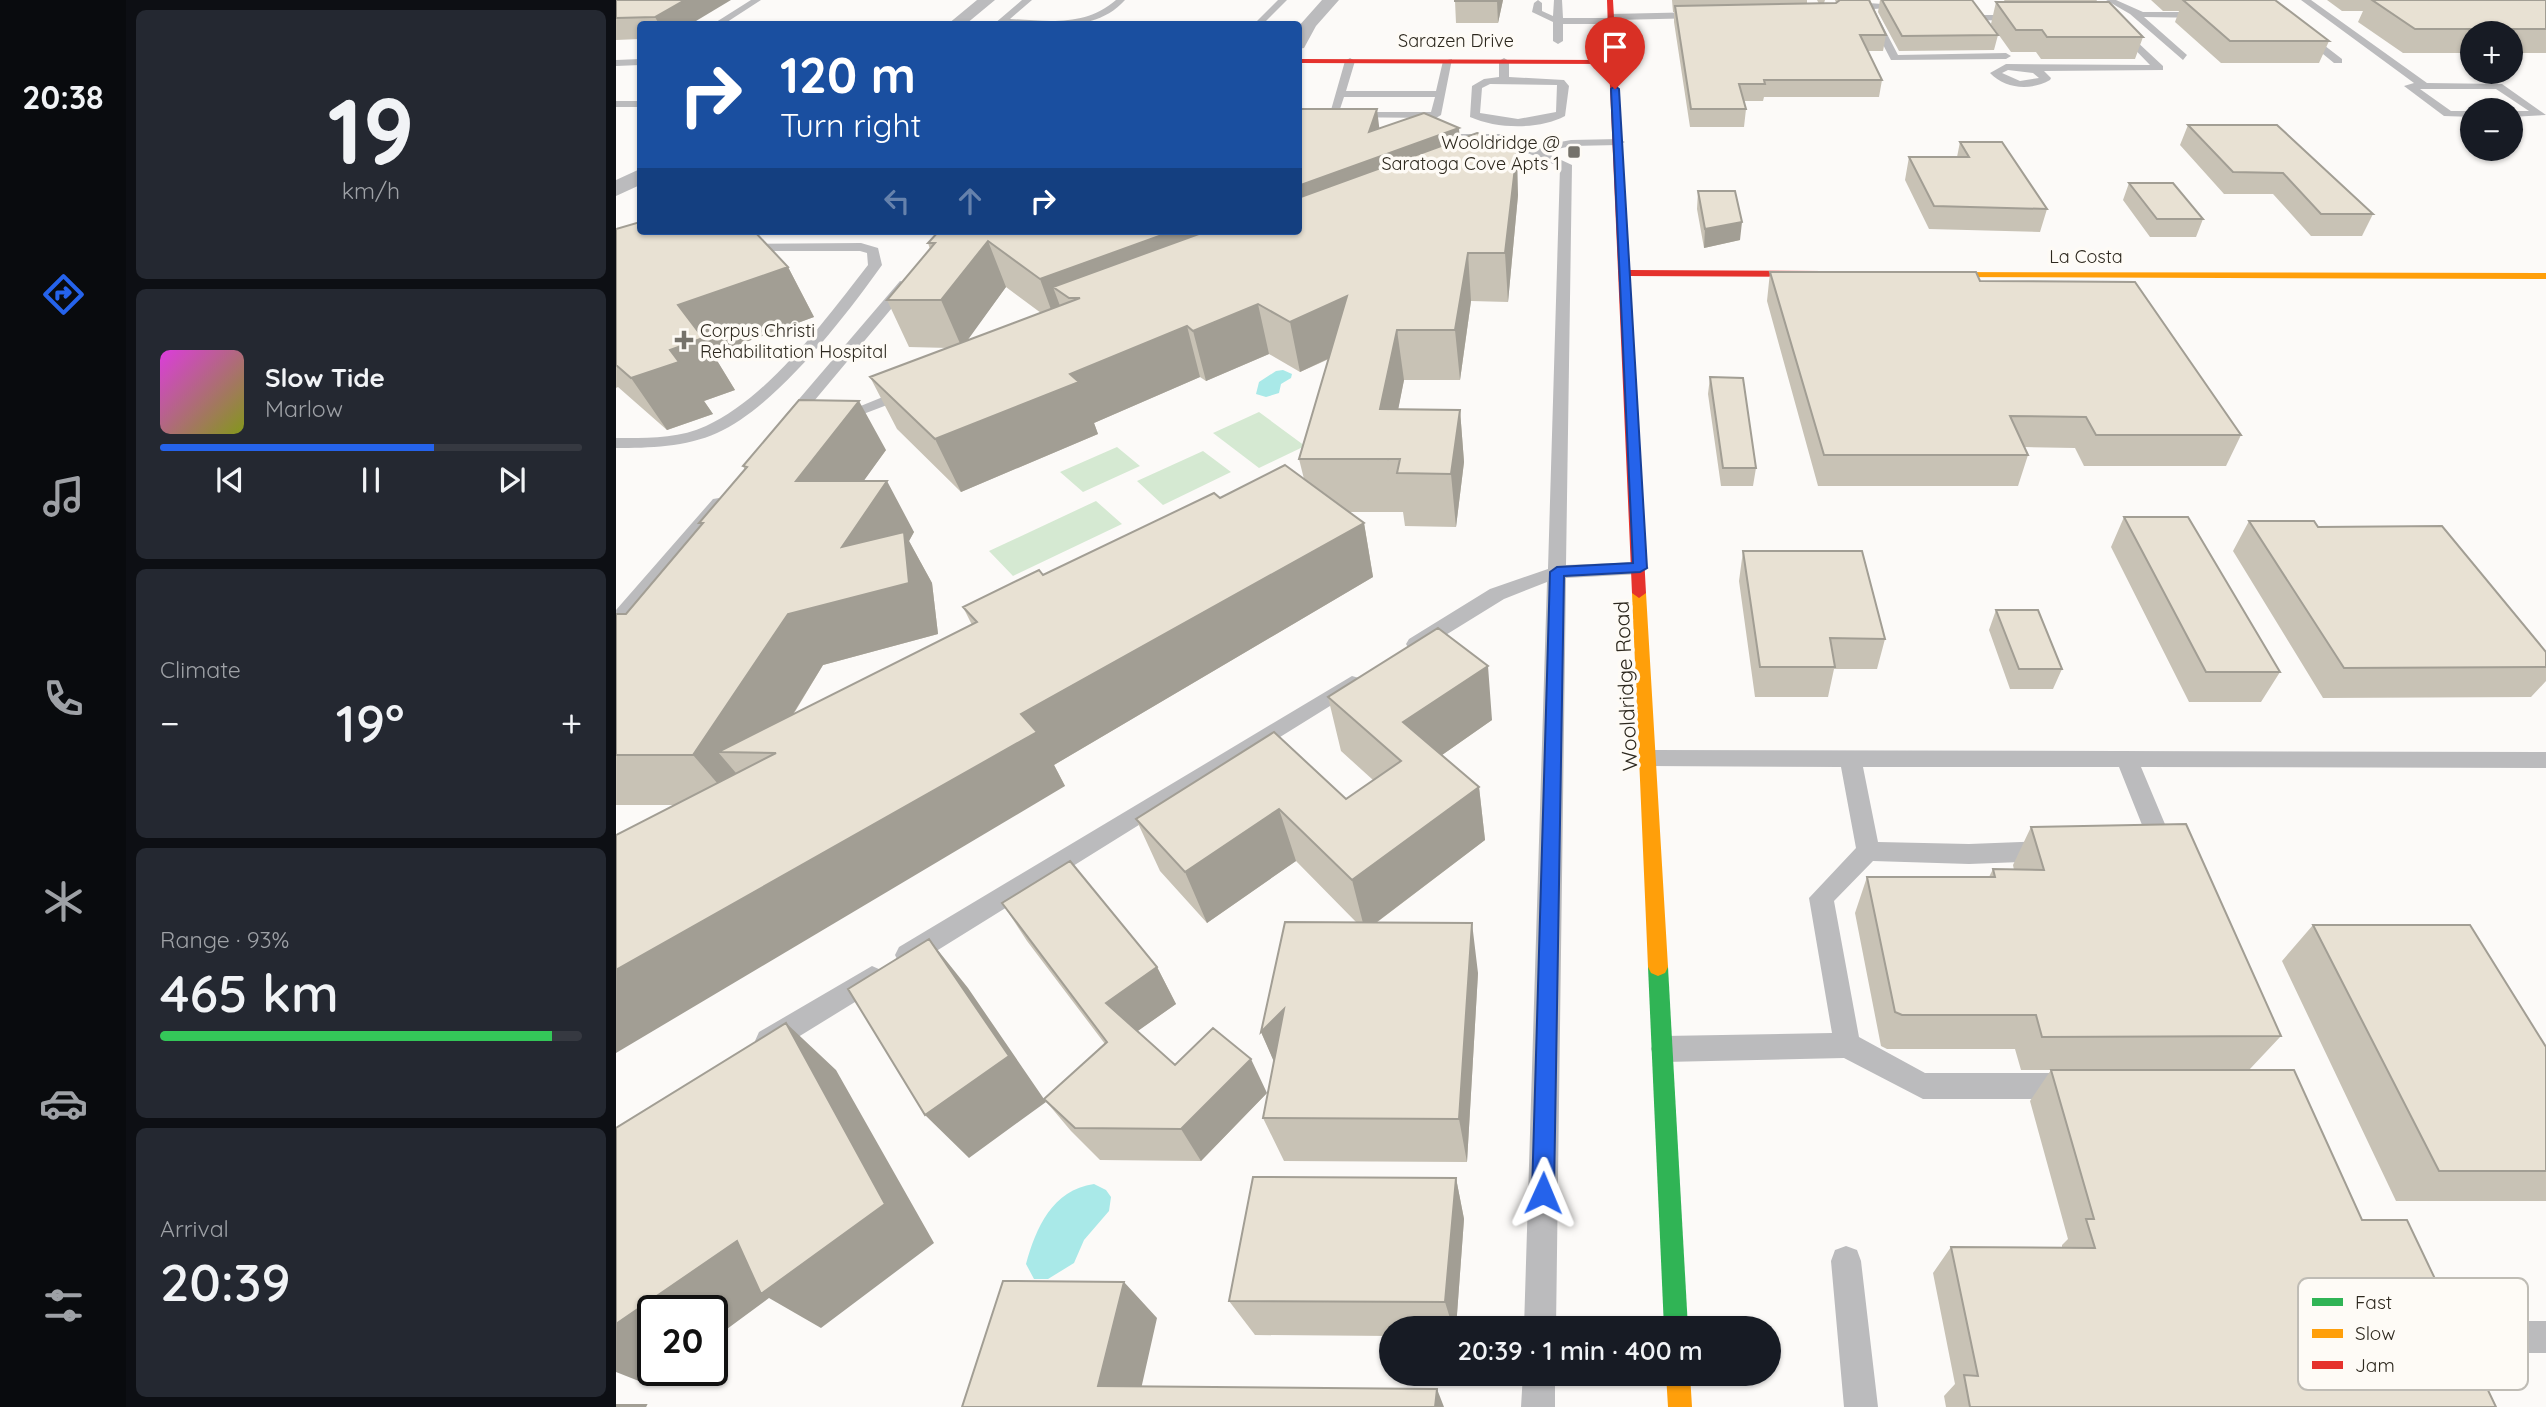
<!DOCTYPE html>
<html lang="en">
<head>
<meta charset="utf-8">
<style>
	:root { --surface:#171b24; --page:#242831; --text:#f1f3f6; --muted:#9ea1a6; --line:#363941; --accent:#2563eb }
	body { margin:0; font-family:Quicksand,sans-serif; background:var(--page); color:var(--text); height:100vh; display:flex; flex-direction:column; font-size:26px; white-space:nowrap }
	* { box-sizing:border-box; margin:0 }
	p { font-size:23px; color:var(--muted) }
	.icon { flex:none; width:38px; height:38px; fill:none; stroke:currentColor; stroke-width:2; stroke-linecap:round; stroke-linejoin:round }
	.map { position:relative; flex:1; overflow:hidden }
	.drawer { display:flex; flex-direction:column; gap:10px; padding:10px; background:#0d0f14; width:490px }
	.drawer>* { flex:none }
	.guide { position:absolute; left:21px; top:21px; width:665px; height:214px; border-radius:7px; box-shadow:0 2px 5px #0004; background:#1a4fa0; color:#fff; overflow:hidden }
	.tools { position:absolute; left:1844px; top:21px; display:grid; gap:14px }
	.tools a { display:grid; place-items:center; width:63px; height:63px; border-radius:50%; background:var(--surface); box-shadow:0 2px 5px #0004; font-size:35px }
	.speed { position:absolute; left:21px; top:1295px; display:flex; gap:14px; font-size:35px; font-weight:700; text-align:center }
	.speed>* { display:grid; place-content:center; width:91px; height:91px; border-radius:50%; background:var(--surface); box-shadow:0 2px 5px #0004; line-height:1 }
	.speed .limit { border:4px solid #111; border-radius:10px; background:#fff; color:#111 }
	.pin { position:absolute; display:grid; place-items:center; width:60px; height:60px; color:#fff; margin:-72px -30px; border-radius:50% 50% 50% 0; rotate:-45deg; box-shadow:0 0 7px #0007 }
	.pin .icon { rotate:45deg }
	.me { position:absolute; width:77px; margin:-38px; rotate:1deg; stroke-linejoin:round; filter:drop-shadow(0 0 5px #0008) }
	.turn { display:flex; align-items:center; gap:24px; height:147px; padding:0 28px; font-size:32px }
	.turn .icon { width:91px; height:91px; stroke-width:2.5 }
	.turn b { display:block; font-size:49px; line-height:60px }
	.lanes { display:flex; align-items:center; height:66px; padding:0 28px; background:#0003; justify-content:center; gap:35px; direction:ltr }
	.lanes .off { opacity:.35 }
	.big { font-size:52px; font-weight:600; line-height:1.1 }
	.drawer .card { flex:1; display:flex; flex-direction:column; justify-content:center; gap:10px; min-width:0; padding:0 24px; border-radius:10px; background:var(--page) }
	.drawer .dial { align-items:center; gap:0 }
	.dial b { font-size:91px; line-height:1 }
	.song { display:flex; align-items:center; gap:21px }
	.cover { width:84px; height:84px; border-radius:10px; background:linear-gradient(135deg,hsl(300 70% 55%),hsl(70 70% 35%)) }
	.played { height:7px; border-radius:4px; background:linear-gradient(90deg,var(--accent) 65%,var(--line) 65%) }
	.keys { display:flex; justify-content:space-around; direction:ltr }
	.heat { display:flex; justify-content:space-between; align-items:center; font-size:38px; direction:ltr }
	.charge { height:10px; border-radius:5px; background:linear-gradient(90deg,#34c759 93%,var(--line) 0) }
	.trip { position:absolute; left:763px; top:1316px; width:402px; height:70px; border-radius:35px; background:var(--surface); box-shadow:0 2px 5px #0004; font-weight:600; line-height:70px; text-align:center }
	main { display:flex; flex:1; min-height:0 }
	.tabs { display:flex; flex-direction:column; width:126px; justify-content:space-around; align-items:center; background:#090b0e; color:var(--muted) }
	.tabs .icon { width:49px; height:49px }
	.tabs .on { color:var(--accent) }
	.tabs b { font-size:32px; color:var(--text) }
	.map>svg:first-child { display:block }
	.green { fill:#d5e9d2 }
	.water { fill:#a9e9e8 }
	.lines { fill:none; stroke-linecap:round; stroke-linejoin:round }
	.lane { fill:#bbbbbd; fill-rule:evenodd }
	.street { fill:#bbbbbd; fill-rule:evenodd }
	.fast { fill:#30b455; fill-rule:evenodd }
	.slow { fill:#ff9f0a; fill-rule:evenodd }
	.jam { fill:#e5322d; fill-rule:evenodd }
	.wall { fill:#c8c2b5; fill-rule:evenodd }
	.shaded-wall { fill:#a29e94 }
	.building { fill:#e8e1d3; stroke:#a29e94; stroke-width:2 }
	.route { fill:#2563eb; stroke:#184099; stroke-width:2 }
	.poi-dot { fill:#75726a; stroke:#fefbf6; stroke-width:2.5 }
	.labels { text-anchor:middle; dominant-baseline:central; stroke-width:7; stroke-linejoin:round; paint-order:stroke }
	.far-street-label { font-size:18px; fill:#2d281e; stroke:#fefbf6 }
	.far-poi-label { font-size:18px; fill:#2d281e; stroke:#fefbf6; text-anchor:end }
	.street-label { font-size:21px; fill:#2d281e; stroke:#fefbf6 }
	.key { fill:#fefbf6; stroke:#bfbcb5; stroke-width:2 }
	.key-label { font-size:19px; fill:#2d281e }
</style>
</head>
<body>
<main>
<nav class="tabs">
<b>20:38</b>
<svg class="icon on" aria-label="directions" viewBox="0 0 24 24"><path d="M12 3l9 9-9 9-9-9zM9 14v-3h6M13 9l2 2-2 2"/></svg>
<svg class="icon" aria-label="music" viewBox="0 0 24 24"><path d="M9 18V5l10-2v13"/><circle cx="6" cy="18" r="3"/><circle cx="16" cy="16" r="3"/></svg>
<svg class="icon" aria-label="phone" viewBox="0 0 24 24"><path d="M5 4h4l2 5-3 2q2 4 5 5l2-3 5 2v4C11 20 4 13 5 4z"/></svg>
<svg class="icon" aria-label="climate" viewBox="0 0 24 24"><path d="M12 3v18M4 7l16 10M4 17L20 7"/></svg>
<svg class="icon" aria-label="car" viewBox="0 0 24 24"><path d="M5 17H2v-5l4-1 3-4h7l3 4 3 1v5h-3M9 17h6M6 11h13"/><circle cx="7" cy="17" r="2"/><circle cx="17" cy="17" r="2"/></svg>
<svg class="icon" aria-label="filters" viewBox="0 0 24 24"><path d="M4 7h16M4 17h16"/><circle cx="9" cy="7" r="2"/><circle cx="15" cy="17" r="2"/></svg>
</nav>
<section class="drawer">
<div class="card dial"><b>19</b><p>km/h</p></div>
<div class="card">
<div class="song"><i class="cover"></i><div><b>Slow Tide</b><p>Marlow</p></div></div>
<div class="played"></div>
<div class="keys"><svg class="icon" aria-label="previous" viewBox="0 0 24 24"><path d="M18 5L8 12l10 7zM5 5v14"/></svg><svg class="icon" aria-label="pause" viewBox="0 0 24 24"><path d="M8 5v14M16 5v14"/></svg><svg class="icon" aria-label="next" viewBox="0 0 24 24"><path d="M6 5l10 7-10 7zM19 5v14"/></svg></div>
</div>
<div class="card"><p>Climate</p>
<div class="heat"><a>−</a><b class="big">19°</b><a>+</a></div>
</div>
<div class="card"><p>Range · 93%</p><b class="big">465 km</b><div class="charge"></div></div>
<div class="card"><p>Arrival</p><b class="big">20:39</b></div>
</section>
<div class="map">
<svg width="1930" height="1407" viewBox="0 0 1930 1407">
	<rect width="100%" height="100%" fill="#fcfaf8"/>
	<!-- green -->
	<path class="green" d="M643,412L689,446L643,468L597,433Z
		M501,447L524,466L467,492L444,472Z
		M587,451L615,472L547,505L521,481Z
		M480,501L506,524L397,576L373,551Z"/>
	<!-- water -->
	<path class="water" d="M667,370L676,374L675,378L665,384L663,393L650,397L640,394L643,382L660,371Z
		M478,1184L490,1190L495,1197L493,1211L468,1240L458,1263L432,1279H418L410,1264C420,1228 436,1190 478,1184Z"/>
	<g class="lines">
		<!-- lane -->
		<path class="lane" d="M135,0H145L108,24H97Z
			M406,0H416L394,19C432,21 469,27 500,0H509C477,36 421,24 378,24Z
			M662,0H671L647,24H638Z
			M938,0H946L947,18H991L995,14L1086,12L1091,15L1086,18L999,20L995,24H947V41L942,44L937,41V22L916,12L918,3L922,0L926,3V11L937,16Z
			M1346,0H1355L1366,15H1405L1410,18L1405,21L1360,20Z
			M1490,0H1500L1527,12H1589L1594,15L1589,18L1528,17L1571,55L1567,60L1514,14Z
			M1685,0H1695L1811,83L1886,84L1930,115L1895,117V111H1913L1880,89H1804L1835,111H1857V117L1828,116L1788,86L1798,83Z
			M1252,3L1296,6L1258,9L1282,55L1390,53L1395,56L1390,59L1275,60L1247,6Z
			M1503,25L1547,66V70L1428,71L1435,78L1434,80C1415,91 1389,89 1374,73L1390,64L1534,65L1500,30ZM1392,70L1417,73L1423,78L1404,81L1386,73Z
			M1685,32H1691L1726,59V63H1718L1685,36Z
			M734,58L739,61L730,91H820L827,61L836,59L825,115L820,118L713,117L729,61ZM728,97H819L815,112H723Z
			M888,58L893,61V77L948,80L953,86L949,116C923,130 881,129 854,117L856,86L868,79L883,77V61ZM874,84L941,85L940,112L902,119L864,113L866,88Z
			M24,59V65L0,66V60Z
			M0,101H24V107H0Z
			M816,134H883L917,147L955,140L1003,139L1009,142L1003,145L955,146L928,152L956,165L950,565L1024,562L1033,568L1024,574L950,578L940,1328H908L931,582L888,599L807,649H793L790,644L793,639L874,589L932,569L944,167L881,140L812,139L810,137Z
			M245,243L262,248L266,265C229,317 159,408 101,433C70,447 33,448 0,448V438C29,438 62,439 90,426C152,398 211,318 252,265L251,253L244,251H125L118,247L120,244Z
			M284,281L296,284L178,425H166V419Z
			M294,386L300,388V394L229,421H217L215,418Z
			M103,498L109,499L112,503L109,507L7,628L0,630V610L97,499Z
			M736,676L743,678L746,683L743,688L301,963L292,966L283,963L279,955L283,947Z
			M1033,750L1930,752V768L1525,767L1559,848L1555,855L1547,858L1536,855L1532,848L1534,845L1503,767H1247L1262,842L1353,844L1432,841L1440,844L1444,851L1440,858L1432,861L1353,864L1257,861L1218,901L1243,1037L1309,1073H1452L1462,1077L1466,1086L1462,1095L1452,1099H1307L1228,1058L1048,1062L1038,1058L1035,1049L1038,1040L1048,1036L1216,1033L1193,898L1240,848L1225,767L1033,766L1025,764L1022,758L1025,752Z
			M256,966L265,970L269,978L265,986L161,1050L152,1053L143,1050L139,1041L143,1032Z
			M1230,1246L1241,1250L1245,1261L1262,1407H1228L1215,1261L1219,1250Z
			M1820,1321H1930V1353H1820L1809,1348L1804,1337L1809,1326Z
			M907,1374H939V1407H905Z"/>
		<!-- street -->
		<path class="street" d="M361,0H379L350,24H332Z
			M706,0H723L700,26L688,48L682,49V27Z
			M24,169V185L0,196V180Z"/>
		<!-- fast -->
		<path class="fast" d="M1042,958L1049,961L1052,967L1072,1328H1048L1032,967L1035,961Z"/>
		<!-- slow -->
		<path class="slow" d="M1309,272L1930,273V279L1305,277L1304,275Z
			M1023,588L1030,593L1052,967L1049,973L1042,976L1035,973L1032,967L1016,593Z
			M1050,1374H1074L1076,1407H1052Z"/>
		<!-- jam -->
		<path class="jam" d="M991,0H997L1012,270L1207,271L1212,274L1207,277L1013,276L1030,593L1023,598L1016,593L993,64L682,63V59L993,60Z"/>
	</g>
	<!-- wall -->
	<path class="wall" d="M0,0L75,24H24V39L0,40Z
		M887,0L882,23H840L839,1Z
		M1056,0H1191V4H1203L1201,0H1209L1208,3H1220L1219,0H1356L1382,35L1378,50L1283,51L1262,12L1264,0H1254L1270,35L1267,51H1252L1266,80L1263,97H1148L1147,101H1127L1130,109L1128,127H1074L1058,22V12H1057Z
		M1388,0H1481L1480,2L1527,37L1519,59H1425L1420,52H1395L1375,24L1380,2H1389Z
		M1535,0H1651L1713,41L1703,63H1605L1559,22L1563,11H1547Z
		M1711,0H1930V53H1895V33H1857V53H1787L1742,22L1747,11H1726Z
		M1572,125L1757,214L1746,236H1695L1657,194H1608L1564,145Z
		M763,129L844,139L902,195L892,302L855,301L844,380H788L782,409L844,410L848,462L840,527L789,526L787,512H732L748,523L757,577L438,765L449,786L57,805H0V614H10L85,525L83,523L129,470L127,466L270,450L247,481L298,532L293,541L316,583L322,634L207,665L177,715L356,625L347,607L427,575L604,498L688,479L683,459L713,359L684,372L653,354L590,381L584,377L478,423L482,434L345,492L281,429L254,377L333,348L293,347L271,300L314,249L312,243ZM390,287L425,313L350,341Z
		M1344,142L1431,209L1424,232L1313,229L1289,180L1293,157H1341Z
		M1513,183L1587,219L1580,237H1534L1507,200Z
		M1082,191L1124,240L1088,248L1081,209Z
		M0,229L172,267L198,317L97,354L119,390L88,401L97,414L51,430L2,387L0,388Z
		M1154,272L1364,281L1625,435L1610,466H1468L1459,448L1409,447L1412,455L1402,486H1202L1151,301Z
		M1094,377L1140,468L1137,486H1105L1092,394Z
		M1508,517L1664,672L1645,702H1573L1495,547Z
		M1633,521L1702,527L1930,652V681L1915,697L1707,698L1617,551Z
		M1127,551L1269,639L1261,669H1218L1212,697H1139L1123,581Z
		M1380,610L1446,669L1437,689H1394L1373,630Z
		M712,697L876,720L826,755L863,787L869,840L760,923L862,973L851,1162L668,1161L647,1118L658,1061L645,1032L741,923L680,861L591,923L544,871L520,819L730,799L757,780L725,751Z
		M1415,827L1665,1036L1633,1070H1405L1399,1049H1271L1265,1046L1239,913L1251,877H1373L1377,869L1398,870L1397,865Z
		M386,903L541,967L560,1004L521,1031L559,1065L651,1093L585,1161L484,1160L455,1131L428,1099L489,1044L411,941Z
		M1697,925L1930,1047V1201H1780L1666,961Z
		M1435,1070L1746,1220L1880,1407H1330L1328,1396L1339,1384L1317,1273L1335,1247L1446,1248V1245L1452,1239L1414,1101Z
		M840,1178L848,1219L840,1328H775V1336L639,1335L613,1301Z"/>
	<!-- shaded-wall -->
	<path class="shaded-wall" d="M69,0H115L75,24H43L39,17Z
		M881,0H887L882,23L881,1Z
		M682,73L686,96L682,104Z
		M761,109L766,150L764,156L843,128L846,170L470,314L464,298H453L437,287L450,322L441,326L424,279L557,231H682V186L756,159L753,132Z
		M901,150L902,195L892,302L889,253Z
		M1126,222L1124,240L1088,248L1089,229Z
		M372,241L390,287L346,348L325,300Z
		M852,253L855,301L844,380L839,330Z
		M172,267L198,317L97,354L119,390L88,401L97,414L51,430L15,378L54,350L62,305Z
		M731,296L739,346L684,372L674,322Z
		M642,304L653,354L590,381L577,331Z
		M571,326L584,377L478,423L482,434L345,492L319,439L454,374Z
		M781,330L788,380L772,461L764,409Z
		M243,401L270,450L211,532L180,481Z
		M844,410L848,462L840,527L835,474Z
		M271,481L298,532L293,541L316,583L322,634L207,665L153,753L102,752L132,787L121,806L77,755L172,614L226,547Z
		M748,523L757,577L438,765L449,786L0,1053V970L405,714Z
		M872,666L876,720L796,776L787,722Z
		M863,787L869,840L749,931L736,880Z
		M663,809L680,861L591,923L569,872Z
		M856,923L862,973L851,1162L843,1119Z
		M313,939L352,988L430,1102L353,1158L309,1115Z
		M541,967L560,1004L512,1038L490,1003Z
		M668,1009L665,1078L645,1032Z
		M170,1023L220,1070L318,1243L205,1328L153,1298L96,1340V1311H37V1370H54L33,1385L0,1372V1324Z
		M635,1059L651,1093L585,1161L565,1129Z
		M840,1178L848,1219L840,1328H837L829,1302Z
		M508,1282L541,1318L521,1407L482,1386Z
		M821,1389L828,1407H819Z"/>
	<!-- building -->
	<path class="building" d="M0,0H69L39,17L0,18Z
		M839,0H881V1H839Z
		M1224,0H1253L1270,35H1244L1266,80H1148L1149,84H1123L1130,109H1075L1059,6L1220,3Z
		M1266,0H1356L1382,35L1286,36Z
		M1567,0H1659L1713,41H1614Z
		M1756,0H1930V29H1799Z
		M1380,2H1493L1527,37H1431L1426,30H1400Z
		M682,109H761L753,132L808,113L843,128L682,186Z
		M1572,125H1661L1757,214H1705L1667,173L1617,172Z
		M861,133L901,150L889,253H852L839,330H781L764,409L844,410L835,474L781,473L784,459H683L731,296L674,322L642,304L577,331L571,326L454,374L463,382L319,439L254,377L464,298H453L437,287L591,231H682V198Z
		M1344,142H1386L1431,209L1318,206L1293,157H1353Z
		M1513,183H1557L1587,219H1541Z
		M1082,191H1119L1126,222L1089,229Z
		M24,222V231H138L172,267L62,305L87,338L54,350L63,362L15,378L0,365V229Z
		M323,231H557L424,279L372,241L325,300H271L319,243H312Z
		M1154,272H1360L1364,281L1519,282L1625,435H1480L1470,417L1394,416L1412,455H1208Z
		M1094,377L1127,378L1140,468H1107Z
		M183,400L243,401L180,481H271L226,547L288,532L293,583L172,614L77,755H0V614H10L87,523H83L131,467L127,466Z
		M669,465L748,523L405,714L421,732L0,970V835L160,753L102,752L361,622L347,607L423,570L427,575L598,493L604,498Z
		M1508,517H1572L1664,672H1590Z
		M1633,521H1698L1702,527L1826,526L1930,652V667L1728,668Z
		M1127,551H1246L1269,639L1214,638L1219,667H1144Z
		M1380,610H1422L1446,669H1403Z
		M822,628L872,666L787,722L863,787L736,880L663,809L569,872L520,819L658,732L730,799L785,761L712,697Z
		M1570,824L1665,1036L1426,1037L1420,1015H1286L1279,1012L1251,877H1379L1377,869L1428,870L1415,827Z
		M454,861L541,967L490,1003L559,1065L597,1028L635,1059L565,1129L459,1128L428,1099L491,1042L386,903Z
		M669,922L856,923L843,1119L647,1118L668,1009L645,1032Z
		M1697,925H1854L1930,1047V1171H1823Z
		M313,939L393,1056L309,1115L232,989Z
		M170,1023L269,1204L145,1294L121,1241L0,1324V1128Z
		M1435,1070H1678L1746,1220H1791L1880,1407H1354L1348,1375L1362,1376L1335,1247L1479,1248L1470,1219H1478Z
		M637,1177L840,1178L829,1302L613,1301Z
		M387,1281L508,1282L482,1386L821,1389L819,1407H346Z
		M0,1405H30L29,1407H0Z"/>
	<!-- route -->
	<path class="route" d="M999,86L1003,89L1031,568L1024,572L948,576L938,1193L935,1201L927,1204L919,1201L916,1193L934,572L941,567L1017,563L995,89Z"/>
	<!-- markers -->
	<g class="poi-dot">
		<rect x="951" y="145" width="14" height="14" rx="3.5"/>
		<path d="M64.5 329.5h7v7h7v7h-7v7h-7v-7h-7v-7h7z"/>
	</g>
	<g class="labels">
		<!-- far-street labels -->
		<g class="far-street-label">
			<text x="840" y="40">Sarazen Drive</text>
			<text x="1470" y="256">La Costa</text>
		</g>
		<!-- far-poi labels -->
		<g class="far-poi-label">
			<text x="944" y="142">Wooldridge @<tspan x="944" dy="21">Saratoga Cove Apts 1</tspan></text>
			<text x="84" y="330" text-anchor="start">Corpus Christi<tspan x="84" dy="21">Rehabilitation Hospital</tspan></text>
		</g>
		<!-- street labels -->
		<g class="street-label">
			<text transform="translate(1009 686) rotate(-93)">Wooldridge Road</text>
		</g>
	</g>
	<!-- legend -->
	<rect x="1682" y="1278" width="230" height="112" rx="10" class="key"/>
	<rect x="1696" y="1298" width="31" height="8" fill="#30b455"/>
	<rect x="1696" y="1329" width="31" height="9" fill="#ff9f0a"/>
	<rect x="1696" y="1361" width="31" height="8" fill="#e5322d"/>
	<g class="key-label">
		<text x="1739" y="1309">Fast</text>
		<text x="1739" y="1340">Slow</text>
		<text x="1739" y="1372">Jam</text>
	</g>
</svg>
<div class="tools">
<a>+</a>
<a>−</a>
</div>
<div class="speed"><div class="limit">20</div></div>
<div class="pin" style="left:999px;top:89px;background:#d93025"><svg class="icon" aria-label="arrive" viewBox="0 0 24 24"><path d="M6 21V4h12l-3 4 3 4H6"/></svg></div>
<svg class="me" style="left:927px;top:1193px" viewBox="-20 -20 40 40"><path d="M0-17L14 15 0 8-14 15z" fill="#2563eb" stroke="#fff" stroke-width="4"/></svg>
<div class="trip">20:39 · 1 min · 400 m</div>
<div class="guide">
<div class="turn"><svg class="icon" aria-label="right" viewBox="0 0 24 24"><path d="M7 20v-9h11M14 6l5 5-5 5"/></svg><div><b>120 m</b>Turn right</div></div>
<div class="lanes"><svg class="icon off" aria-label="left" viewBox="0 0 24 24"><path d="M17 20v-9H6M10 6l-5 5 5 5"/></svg><svg class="icon off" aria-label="ahead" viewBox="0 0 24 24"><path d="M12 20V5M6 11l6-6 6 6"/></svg><svg class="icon" aria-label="right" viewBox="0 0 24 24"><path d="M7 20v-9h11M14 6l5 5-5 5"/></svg></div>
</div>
</div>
</main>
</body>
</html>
